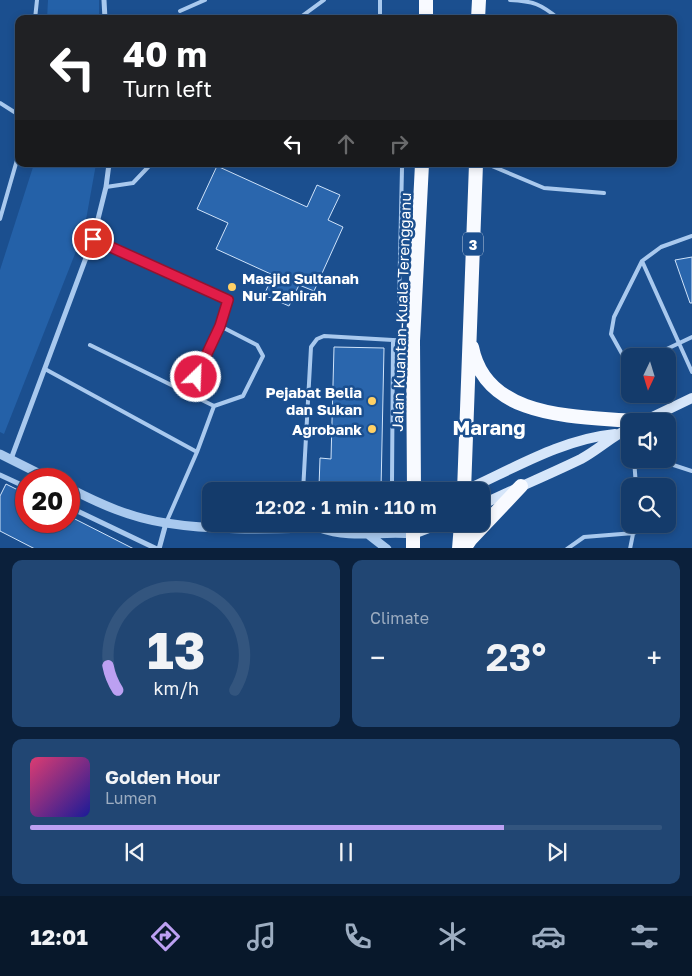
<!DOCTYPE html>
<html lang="en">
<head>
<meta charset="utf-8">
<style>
	:root { --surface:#143b6b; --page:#214673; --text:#f1f3f6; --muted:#9dadc1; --line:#33557e; --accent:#bca0f2 }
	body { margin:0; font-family:"Golos Text",sans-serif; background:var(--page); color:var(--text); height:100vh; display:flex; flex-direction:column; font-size:19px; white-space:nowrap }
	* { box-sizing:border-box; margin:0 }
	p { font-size:16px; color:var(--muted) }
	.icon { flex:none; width:28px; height:28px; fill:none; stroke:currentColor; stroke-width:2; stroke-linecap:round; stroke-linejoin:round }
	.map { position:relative; height:548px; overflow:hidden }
	.sheet { display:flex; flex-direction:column; gap:12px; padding:12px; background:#0b203b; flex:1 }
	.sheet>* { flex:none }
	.guide { position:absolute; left:15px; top:15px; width:662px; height:152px; border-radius:10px; box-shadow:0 2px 8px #0003,0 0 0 1px var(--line); background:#202124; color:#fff; overflow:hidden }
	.needle { width:32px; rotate:184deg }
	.tools { position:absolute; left:621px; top:348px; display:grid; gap:10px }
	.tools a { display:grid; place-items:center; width:55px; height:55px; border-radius:10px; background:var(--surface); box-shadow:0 2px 8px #0003,0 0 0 1px var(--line); font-size:25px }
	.speed { position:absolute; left:15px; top:468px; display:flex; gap:10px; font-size:25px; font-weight:700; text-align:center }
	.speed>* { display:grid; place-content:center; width:65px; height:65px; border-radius:50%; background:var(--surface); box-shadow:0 2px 8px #0003,0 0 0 1px var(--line); line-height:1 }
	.speed .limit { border:8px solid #d22; background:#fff; color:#111 }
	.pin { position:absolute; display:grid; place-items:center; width:42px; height:42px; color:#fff; margin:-21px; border:2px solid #fff; border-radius:50%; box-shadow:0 1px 5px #0007 }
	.me { position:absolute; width:55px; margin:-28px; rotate:24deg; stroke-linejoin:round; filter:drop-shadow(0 0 4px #0008) }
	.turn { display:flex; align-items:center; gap:18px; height:105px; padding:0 25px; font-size:22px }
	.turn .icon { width:65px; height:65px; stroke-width:2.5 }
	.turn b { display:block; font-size:35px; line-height:42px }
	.lanes { display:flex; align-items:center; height:48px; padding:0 25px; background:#0003; justify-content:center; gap:25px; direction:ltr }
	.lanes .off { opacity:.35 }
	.big { font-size:38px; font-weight:600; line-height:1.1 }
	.sheet .tile { flex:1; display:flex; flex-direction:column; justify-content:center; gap:8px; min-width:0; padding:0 18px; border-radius:10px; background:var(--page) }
	.sheet .dial { align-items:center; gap:0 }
	.dial svg { height:130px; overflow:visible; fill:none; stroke:var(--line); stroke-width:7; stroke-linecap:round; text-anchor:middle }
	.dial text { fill:var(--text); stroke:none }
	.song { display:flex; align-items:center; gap:15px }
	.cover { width:60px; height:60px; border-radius:8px; background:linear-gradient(135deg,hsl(340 70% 55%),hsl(240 70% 35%)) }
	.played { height:5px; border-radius:2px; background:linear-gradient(90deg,var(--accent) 75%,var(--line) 75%) }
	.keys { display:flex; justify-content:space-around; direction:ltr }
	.heat { display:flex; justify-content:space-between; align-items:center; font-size:28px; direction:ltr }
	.sheet .tiles { flex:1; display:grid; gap:12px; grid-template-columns:1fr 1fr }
	.tile:last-child { grid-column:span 2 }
	.trip { position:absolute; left:202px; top:482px; width:288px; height:50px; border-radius:10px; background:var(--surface); box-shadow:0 2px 8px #0003,0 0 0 1px var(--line); font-weight:600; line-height:50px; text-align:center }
	.dock { display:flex; height:80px; justify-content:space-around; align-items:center; background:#08182b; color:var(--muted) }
	.dock .icon { width:35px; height:35px }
	.dock .active { color:var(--accent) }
	.dock b { font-size:22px; color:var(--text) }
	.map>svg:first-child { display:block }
	.green { fill:#2461a8 }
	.building { fill:#2a66ad; stroke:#cfe3fa }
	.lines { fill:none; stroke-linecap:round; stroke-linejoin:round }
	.service { stroke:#a9c9ee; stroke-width:4 }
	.minor { stroke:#a9c9ee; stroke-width:5 }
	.tertiary { stroke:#a9c9ee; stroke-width:9 }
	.secondary { stroke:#d6e6fa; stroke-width:10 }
	.trunk { stroke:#f8faff; stroke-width:14 }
	.route-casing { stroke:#92132f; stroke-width:12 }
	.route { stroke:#e11d48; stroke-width:9 }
	.poi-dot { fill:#ffd166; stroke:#1b4f8f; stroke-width:2 }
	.labels { text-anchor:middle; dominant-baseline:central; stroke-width:5; stroke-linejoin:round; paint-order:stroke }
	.shield { fill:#1b4f8f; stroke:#bbcadd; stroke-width:1 }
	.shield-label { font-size:14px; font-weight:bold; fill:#fff }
	.poi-label { font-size:15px; font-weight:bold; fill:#fff; stroke:#1b4f8f; text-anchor:end }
	.street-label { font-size:15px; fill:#fff; stroke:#1b4f8f }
	.district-label { font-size:20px; font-weight:bold; fill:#fff; stroke:#1b4f8f }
</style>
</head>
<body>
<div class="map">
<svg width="692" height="549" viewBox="0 0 692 549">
	<rect width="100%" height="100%" fill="#1b4f8f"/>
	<!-- green -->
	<path class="green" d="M48,0H99V19H47Z
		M34,164H96L84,231L4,434L0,432V270Z"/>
	<!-- building -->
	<path class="building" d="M217,166L307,207L317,185L340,195L328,220L343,227L314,291L299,285L289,306L264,295L273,275L216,249L228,223L197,209Z
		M692,257V303H690L675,260Z
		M334,347L384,348L381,489L319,487L320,458L331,459Z
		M6,484L26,494V521H69V516L134,549H35L0,531V496Z"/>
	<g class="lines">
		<!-- service -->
		<path class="service" d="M510,0C533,1 541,4 559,19
			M180,11L205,0
			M35,19L37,0
			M298,19L324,0
			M380,19V0
			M0,103L19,115
			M487,164L544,188L604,193
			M402,168L399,304L405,312L412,314
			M106,187L133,183L151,164
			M0,219L19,153
			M402,225L416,228
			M93,239L228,300L220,326L257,345L263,356L243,396L214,406L197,452
			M642,261L692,372
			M90,345L214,406
			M652,356L692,337
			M630,362L626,361L611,334L614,317L642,261L661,247L692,236
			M45,369L197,452L166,523
			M189,394L220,326
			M626,432L630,445
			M634,459L636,486
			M655,459L692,471
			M635,461L646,459
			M303,491L311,347L317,339L324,336L410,341
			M385,491L392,482L393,340
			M567,549L584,537L634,533
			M630,549L635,524"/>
		<!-- minor -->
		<path class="minor" d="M104,0L105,19
			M11,459L93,239L106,187L109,164
			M0,475L26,487
			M69,507L157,549
			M159,549L166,523"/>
		<!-- tertiary -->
		<path class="tertiary" d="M0,454L50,479
			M69,488C100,504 131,518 166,523C216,531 269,529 320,528C350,539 382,531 413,534
			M369,535L387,549"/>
		<!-- secondary -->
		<path class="secondary" d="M644,421L692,398
			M464,491C513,469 562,439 615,434
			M481,505C514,489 548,475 581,459C598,450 612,436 630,428
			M413,534L439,524"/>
		<!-- trunk -->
		<path class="trunk" d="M426,19V0
			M478,19L479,0
			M472,347C486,419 575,416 632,421
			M414,491L413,341L422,164
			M464,491L476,164
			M413,549V524
			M459,549L461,524
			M464,549L470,540L521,486"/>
	</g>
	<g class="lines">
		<!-- route casing -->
		<g class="route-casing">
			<path id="route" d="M93,239L228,300L220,326L196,377"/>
		</g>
		<!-- route -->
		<use href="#route" class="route"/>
	</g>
	<!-- markers -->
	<g class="poi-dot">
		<circle cx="232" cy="287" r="5"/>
		<circle cx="372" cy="401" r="5"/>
		<circle cx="372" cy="429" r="5"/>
	</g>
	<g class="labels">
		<!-- shield labels -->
		<rect class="shield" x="463" y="232.5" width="20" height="23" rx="4"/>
		<g class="shield-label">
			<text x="473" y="244">3</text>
		</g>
		<!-- poi labels -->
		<g class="poi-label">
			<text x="242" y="278" text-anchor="start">Masjid Sultanah<tspan x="242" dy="17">Nur Zahirah</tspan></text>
			<text x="362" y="392">Pejabat Belia<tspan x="362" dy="17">dan Sukan</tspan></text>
			<text x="362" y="429">Agrobank</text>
		</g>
		<!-- street labels -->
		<g class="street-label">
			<text transform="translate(401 312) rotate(-88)">Jalan Kuantan-Kuala Terengganu</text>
		</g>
		<!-- district labels -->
		<g class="district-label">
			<text x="489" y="427">Marang</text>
		</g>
	</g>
</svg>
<div class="tools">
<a><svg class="needle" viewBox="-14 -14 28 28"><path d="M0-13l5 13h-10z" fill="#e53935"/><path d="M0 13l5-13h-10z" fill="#9dadc1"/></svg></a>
<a><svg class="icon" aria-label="sound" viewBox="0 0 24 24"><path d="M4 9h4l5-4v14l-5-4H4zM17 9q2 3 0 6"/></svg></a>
<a><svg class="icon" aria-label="search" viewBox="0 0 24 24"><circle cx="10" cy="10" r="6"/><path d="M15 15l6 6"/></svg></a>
</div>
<div class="speed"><div class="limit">20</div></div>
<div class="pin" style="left:93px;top:239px;background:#d93025"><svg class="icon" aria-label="arrive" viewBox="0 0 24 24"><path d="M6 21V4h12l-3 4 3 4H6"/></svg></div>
<svg class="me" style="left:196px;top:377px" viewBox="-20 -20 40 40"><circle r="17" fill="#e11d48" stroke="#fff" stroke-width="3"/><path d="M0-11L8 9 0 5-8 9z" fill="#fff"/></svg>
<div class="trip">12:02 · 1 min · 110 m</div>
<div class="guide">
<div class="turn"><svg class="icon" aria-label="left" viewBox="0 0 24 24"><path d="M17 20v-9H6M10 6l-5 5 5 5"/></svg><div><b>40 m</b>Turn left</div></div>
<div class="lanes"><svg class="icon" aria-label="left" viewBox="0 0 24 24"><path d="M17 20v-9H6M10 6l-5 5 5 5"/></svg><svg class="icon off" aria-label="ahead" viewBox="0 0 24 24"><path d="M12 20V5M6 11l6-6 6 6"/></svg><svg class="icon off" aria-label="right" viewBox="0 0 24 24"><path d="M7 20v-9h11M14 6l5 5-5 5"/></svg></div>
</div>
</div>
<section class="sheet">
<div class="tiles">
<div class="tile dial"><svg viewBox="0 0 100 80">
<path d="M14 69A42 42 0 1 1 86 69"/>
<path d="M14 69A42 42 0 0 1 8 54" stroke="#bca0f2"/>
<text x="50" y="56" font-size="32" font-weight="700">13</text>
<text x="50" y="72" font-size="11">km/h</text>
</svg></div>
<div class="tile"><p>Climate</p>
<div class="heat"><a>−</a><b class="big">23°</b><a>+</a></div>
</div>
<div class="tile">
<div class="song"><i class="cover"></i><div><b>Golden Hour</b><p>Lumen</p></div></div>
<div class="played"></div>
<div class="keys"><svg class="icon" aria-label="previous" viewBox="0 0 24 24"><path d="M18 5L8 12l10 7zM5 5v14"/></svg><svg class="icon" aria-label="pause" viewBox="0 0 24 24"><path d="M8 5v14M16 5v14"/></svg><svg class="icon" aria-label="next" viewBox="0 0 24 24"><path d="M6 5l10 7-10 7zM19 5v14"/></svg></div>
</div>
</div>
</section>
<nav class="dock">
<b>12:01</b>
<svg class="icon active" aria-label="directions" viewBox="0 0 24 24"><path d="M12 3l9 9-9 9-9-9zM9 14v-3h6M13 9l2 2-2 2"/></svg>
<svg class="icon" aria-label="music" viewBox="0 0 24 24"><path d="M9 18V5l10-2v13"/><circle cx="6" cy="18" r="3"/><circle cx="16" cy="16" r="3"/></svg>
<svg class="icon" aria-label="phone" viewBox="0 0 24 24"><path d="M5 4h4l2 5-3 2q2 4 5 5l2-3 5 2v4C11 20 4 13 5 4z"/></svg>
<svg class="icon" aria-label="climate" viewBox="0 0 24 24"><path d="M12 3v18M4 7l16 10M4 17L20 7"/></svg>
<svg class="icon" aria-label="car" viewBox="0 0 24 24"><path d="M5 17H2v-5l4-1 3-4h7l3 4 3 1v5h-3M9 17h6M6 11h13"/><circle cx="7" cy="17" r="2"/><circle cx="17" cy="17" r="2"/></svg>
<svg class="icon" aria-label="filters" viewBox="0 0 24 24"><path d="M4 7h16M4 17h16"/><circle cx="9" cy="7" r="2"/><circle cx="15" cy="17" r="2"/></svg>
</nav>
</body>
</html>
